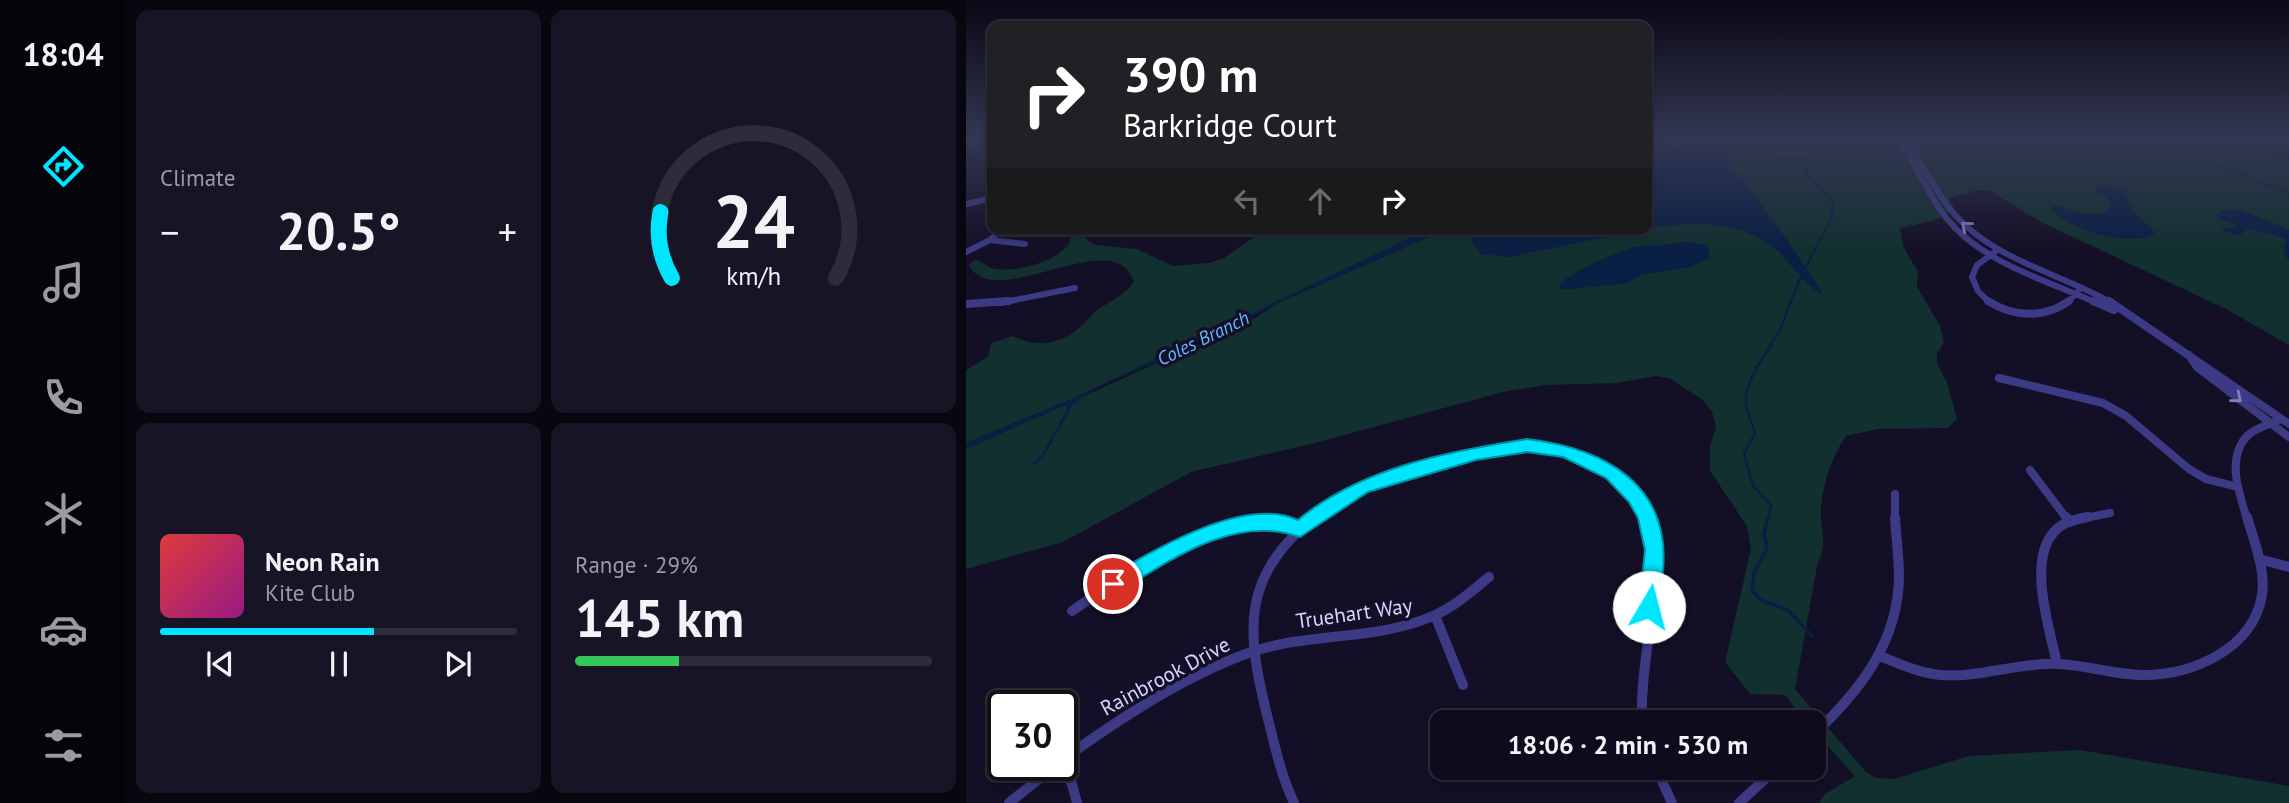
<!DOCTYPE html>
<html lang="en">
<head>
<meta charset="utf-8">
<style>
	:root { --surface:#0e0b1c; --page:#171425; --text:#f1f3f6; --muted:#9b9ba3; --line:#2e2b3b; --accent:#00e5ff }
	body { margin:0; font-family:"PT Sans",sans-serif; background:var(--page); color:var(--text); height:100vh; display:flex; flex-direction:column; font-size:26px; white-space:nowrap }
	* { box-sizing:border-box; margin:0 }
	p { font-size:23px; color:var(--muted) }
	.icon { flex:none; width:38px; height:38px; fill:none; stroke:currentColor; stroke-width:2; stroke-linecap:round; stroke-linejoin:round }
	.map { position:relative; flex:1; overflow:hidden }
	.side { display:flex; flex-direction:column; gap:10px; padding:10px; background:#08060f; width:840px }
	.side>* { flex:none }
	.banner { position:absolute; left:21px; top:21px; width:665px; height:214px; border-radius:14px; box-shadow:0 4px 10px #0003,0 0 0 2px var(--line); background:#202124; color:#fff; overflow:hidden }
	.speed { position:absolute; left:21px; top:690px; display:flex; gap:14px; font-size:35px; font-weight:700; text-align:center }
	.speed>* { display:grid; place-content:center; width:91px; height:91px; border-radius:50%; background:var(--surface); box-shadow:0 4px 10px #0003,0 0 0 2px var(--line); line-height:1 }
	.speed .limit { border:4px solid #111; border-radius:10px; background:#fff; color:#111 }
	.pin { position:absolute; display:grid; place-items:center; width:60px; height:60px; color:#fff; margin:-30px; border:4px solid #fff; border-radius:50%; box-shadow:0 2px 7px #0007 }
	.me { position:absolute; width:77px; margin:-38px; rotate:8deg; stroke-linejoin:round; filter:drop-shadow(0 0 5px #0008) }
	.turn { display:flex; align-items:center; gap:24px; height:147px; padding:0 21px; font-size:32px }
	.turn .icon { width:91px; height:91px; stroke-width:2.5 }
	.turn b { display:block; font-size:49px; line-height:60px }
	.lanes { display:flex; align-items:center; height:66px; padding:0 21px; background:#0003; justify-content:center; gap:35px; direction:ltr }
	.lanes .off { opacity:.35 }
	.big { font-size:52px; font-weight:600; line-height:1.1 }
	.side .card { flex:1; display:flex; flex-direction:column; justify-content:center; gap:10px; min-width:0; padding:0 24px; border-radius:14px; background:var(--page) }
	.side .dial { align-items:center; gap:0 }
	.dial svg { height:182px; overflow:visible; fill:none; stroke:var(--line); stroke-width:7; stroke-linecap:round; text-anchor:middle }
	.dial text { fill:var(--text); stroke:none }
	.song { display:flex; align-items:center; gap:21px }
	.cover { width:84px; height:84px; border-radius:10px; background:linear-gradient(135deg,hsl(0 70% 55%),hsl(310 70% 35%)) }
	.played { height:7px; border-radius:4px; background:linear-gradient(90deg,var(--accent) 60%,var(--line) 60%) }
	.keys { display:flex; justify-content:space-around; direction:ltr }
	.heat { display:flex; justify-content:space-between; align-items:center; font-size:38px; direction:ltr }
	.charge { height:10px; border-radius:5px; background:linear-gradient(90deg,#34c759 29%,var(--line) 0) }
	.side .tiles { flex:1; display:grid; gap:10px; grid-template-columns:repeat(2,1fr) }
	.trip { position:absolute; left:464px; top:710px; width:396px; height:70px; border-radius:14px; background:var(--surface); box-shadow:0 4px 10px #0003,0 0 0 2px var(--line); font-weight:600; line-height:70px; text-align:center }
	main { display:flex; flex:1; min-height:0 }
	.dock { display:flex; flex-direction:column; width:126px; justify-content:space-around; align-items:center; background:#06040b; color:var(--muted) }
	.dock .icon { width:49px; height:49px }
	.dock .on { color:var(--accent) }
	.dock b { font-size:32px; color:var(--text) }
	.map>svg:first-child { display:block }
	.green { fill:#12302f }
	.water { fill:#0a1f44 }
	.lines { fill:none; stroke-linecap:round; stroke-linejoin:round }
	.stream-far2 { stroke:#0a1f44; stroke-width:2 }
	.stream-far1 { stroke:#0a1f44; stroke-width:2.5 }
	.stream { stroke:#0a1f44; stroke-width:3.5 }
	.minor-far2 { stroke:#3d3a85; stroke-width:6 }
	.minor-far1 { stroke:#3d3a85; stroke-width:8 }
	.minor { stroke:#3d3a85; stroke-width:10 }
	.oneway { stroke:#837fbc }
	.route { fill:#00e5ff; stroke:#0095a6; stroke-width:2 }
	.labels { text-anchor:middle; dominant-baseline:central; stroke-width:7; stroke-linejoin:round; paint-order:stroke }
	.water-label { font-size:19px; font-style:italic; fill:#62b6ff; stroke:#130f26 }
	.near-street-label { font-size:21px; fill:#d9d4ff; stroke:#130f26 }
</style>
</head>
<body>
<main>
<nav class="dock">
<b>18:04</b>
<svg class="icon on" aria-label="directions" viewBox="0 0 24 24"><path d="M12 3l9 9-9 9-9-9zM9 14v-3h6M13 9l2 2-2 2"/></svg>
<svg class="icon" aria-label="music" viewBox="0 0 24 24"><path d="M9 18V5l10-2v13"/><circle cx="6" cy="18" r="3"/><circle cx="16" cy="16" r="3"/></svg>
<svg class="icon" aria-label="phone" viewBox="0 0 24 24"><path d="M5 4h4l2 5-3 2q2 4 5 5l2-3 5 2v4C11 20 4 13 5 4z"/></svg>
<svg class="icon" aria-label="climate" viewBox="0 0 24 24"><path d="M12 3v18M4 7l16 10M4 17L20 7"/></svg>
<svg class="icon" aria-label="car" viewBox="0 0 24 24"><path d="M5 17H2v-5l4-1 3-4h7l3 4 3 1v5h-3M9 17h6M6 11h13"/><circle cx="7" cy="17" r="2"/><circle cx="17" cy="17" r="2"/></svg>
<svg class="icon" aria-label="filters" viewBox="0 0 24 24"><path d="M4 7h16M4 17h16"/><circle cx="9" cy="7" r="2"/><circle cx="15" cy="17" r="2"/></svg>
</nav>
<section class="side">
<div class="tiles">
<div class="card"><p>Climate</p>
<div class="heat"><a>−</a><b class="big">20.5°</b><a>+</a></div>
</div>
<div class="card dial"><svg viewBox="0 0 100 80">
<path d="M14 69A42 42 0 1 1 86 69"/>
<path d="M14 69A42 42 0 0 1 9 40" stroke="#00e5ff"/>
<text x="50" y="56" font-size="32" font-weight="700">24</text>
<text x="50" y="72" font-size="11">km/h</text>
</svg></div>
<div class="card">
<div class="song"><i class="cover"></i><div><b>Neon Rain</b><p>Kite Club</p></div></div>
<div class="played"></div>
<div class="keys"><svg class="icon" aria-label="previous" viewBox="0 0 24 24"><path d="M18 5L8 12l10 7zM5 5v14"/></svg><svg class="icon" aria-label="pause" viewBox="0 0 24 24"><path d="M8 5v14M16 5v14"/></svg><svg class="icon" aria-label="next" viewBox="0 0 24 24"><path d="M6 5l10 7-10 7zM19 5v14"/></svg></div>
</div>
<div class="card"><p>Range · 29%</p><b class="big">145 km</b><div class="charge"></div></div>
</div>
</section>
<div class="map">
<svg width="1323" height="803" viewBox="0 0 1323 803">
	<rect width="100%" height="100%" fill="#130f26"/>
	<!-- green -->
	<path class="green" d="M681,138H879L888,144L914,138H1286L1302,152L1323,161V345L1260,309L1075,222L1024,191L1012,190L984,198L988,211L966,221L934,228L937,246L952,272L951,287L974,326L978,342L971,354V363L981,383L991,419L982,428L912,429L880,436C866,456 857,483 855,508C853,527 863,545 852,561L829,689L900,772L910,778L928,779L1003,756L1114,750L1323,786V803H853L859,794L889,776L847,730V723H840L819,695L784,694L759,662L785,549L781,526L744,471V446L750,427L746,412L737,400L703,378L690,376L651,383L578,385L537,392L349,443L225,472L97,542L0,569V449L94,407L100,405L102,409L112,399L289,318L312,303L481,229H681Z
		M102,229H114L122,241L130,245L171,249L207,266L243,263L258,258L299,229H431L434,233L451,235L108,398L0,443V370L22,357L25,343L47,336C69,348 93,345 113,328C121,322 125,314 133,309C146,300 159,295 168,282C149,221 28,315 3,265L9,260C17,261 21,268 29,269C52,272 92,262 104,242Z"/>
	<!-- water -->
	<path class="water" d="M736,138L746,140L810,224L858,295C842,288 827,267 815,254C780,220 725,221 681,229V153L699,151Z
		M1134,186L1157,190L1172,217L1190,233C1165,249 1102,230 1085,208L1089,205L1117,214H1138L1146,206L1142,198L1129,191Z
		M1273,209L1323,230V261L1318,253L1320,239L1282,228L1273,236L1256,230L1255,228H1267L1269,225L1254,220L1251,215L1257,210Z
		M431,229H481L312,303C281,320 248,335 216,351C181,369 127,382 101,411L100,405L94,407L0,449V443L108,398L450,235L434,233Z
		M509,229H679L543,257L515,254L505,241Z
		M718,241L741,245L744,259L721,268L676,274L661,283L596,290L593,286C599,274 655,250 670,247C686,244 703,247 718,241Z"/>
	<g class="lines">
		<!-- stream-far2 -->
		<path class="stream-far2" d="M1185,138L1323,194
			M958,149L1045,138
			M754,151L786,161L898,155
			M903,154L935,152
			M839,269L865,219L868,204L842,176L838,163L844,158
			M824,303L836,274"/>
		<!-- stream-far1 -->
		<path class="stream-far1" d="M67,464L77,455L103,409
			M802,519L805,505L787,486L778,454L789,433L780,407V393L787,374L814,330L825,301"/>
		<!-- stream -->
		<path class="stream" d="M802,517L798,534L801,548L788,573L786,591L795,600L823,611L846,636"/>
		<!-- minor-far2 -->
		<path class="minor-far2" d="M928,138C952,162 960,194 981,219C1017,263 1082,281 1131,303
			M936,138C958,162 969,194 991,217C1031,261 1096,274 1146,303
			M0,146L16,138
			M1,204L26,198
			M236,229L243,233
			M24,240L59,244
			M0,252L24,240L35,229
			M34,303L109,288
			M1024,303L1012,291L1006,277L1011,265L1029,252
			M1101,303L1112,291"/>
		<!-- minor-far1 -->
		<path class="minor-far1" d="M1022,301C1047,317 1078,319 1103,301
			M1127,301L1148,310
			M1143,301L1323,424
			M0,304L43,301
			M1223,355L1231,367L1323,437
			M1033,378L1137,403L1160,416L1223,469L1240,479L1272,487
			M1064,470L1101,519
			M346,519C382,488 422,479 467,466C529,448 594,430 649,476C663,487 675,502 680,519
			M929,519V494
			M1114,519L1144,513
			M1281,519C1273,492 1260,459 1281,436C1288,428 1305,424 1315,419"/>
		<!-- minor -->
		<path class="minor" d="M1100,517L1104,522
			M1293,559L1323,567
			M106,611C158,575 241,513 308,522C316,523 326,527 334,529
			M470,618L497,685
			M914,656C934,664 953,673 975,675C1014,678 1054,662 1092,664C1121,665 1149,675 1177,675C1227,675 1287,649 1296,595C1300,570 1288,541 1281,517
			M1091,664C1084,630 1061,561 1088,532C1096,522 1111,519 1122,517
			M676,723C673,655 701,584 680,517
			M847,735C893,692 932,643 933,577C933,557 930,537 929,517
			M96,760C155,718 216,677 285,652C344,632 409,641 467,616C488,607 505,592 523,577
			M95,765L106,784L111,803
			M690,768L706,803
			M43,803L90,765
			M328,803C314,773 308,742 300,711C280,628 276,577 348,517
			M773,803L811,768"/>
	</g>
	<!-- one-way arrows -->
	<defs><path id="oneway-chevron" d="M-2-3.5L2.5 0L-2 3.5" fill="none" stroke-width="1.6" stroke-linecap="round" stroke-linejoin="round" transform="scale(1.75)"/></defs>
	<g class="oneway">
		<use href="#oneway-chevron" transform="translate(1000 226) rotate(-139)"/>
		<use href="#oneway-chevron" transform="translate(1271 398) rotate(39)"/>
	</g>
	<!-- sky -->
	<linearGradient id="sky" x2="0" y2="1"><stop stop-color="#0a0815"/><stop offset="0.55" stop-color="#333752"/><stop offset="1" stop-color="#333752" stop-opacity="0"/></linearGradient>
	<rect width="1323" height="251" fill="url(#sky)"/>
	<!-- route -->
	<path class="route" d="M561,439C637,448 705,483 697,571C695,585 696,601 690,613L683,616L676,613L673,607L679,550L672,518L663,502L640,478L597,457L561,452L510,460L402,492L334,537C270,514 207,558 154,591L147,593L140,591L137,584L140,578C187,551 277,495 332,520C394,468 483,451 561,439Z"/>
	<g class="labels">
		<!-- water labels -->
		<g class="water-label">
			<text transform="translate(237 338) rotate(-26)">Coles Branch</text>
		</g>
		<!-- near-street labels -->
		<g class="near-street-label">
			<text transform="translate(388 613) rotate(-8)">Truehart Way</text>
			<text transform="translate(199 676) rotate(-28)">Rainbrook Drive</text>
		</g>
	</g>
</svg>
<div class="speed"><div class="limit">30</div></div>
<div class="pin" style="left:147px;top:584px;background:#d93025"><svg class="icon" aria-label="arrive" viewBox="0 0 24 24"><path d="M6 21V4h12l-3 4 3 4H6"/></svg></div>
<svg class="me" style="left:683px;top:607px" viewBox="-20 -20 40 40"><circle r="19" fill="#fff"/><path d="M0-13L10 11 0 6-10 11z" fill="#00e5ff"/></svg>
<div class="trip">18:06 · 2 min · 530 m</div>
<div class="banner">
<div class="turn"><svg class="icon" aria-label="right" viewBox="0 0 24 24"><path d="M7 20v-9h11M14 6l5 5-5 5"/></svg><div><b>390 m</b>Barkridge Court</div></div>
<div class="lanes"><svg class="icon off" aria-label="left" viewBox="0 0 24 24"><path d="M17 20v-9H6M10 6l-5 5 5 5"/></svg><svg class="icon off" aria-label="ahead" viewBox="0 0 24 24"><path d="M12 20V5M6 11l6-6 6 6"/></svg><svg class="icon" aria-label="right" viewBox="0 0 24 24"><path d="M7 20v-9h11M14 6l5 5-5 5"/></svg></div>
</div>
</div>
</main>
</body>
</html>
